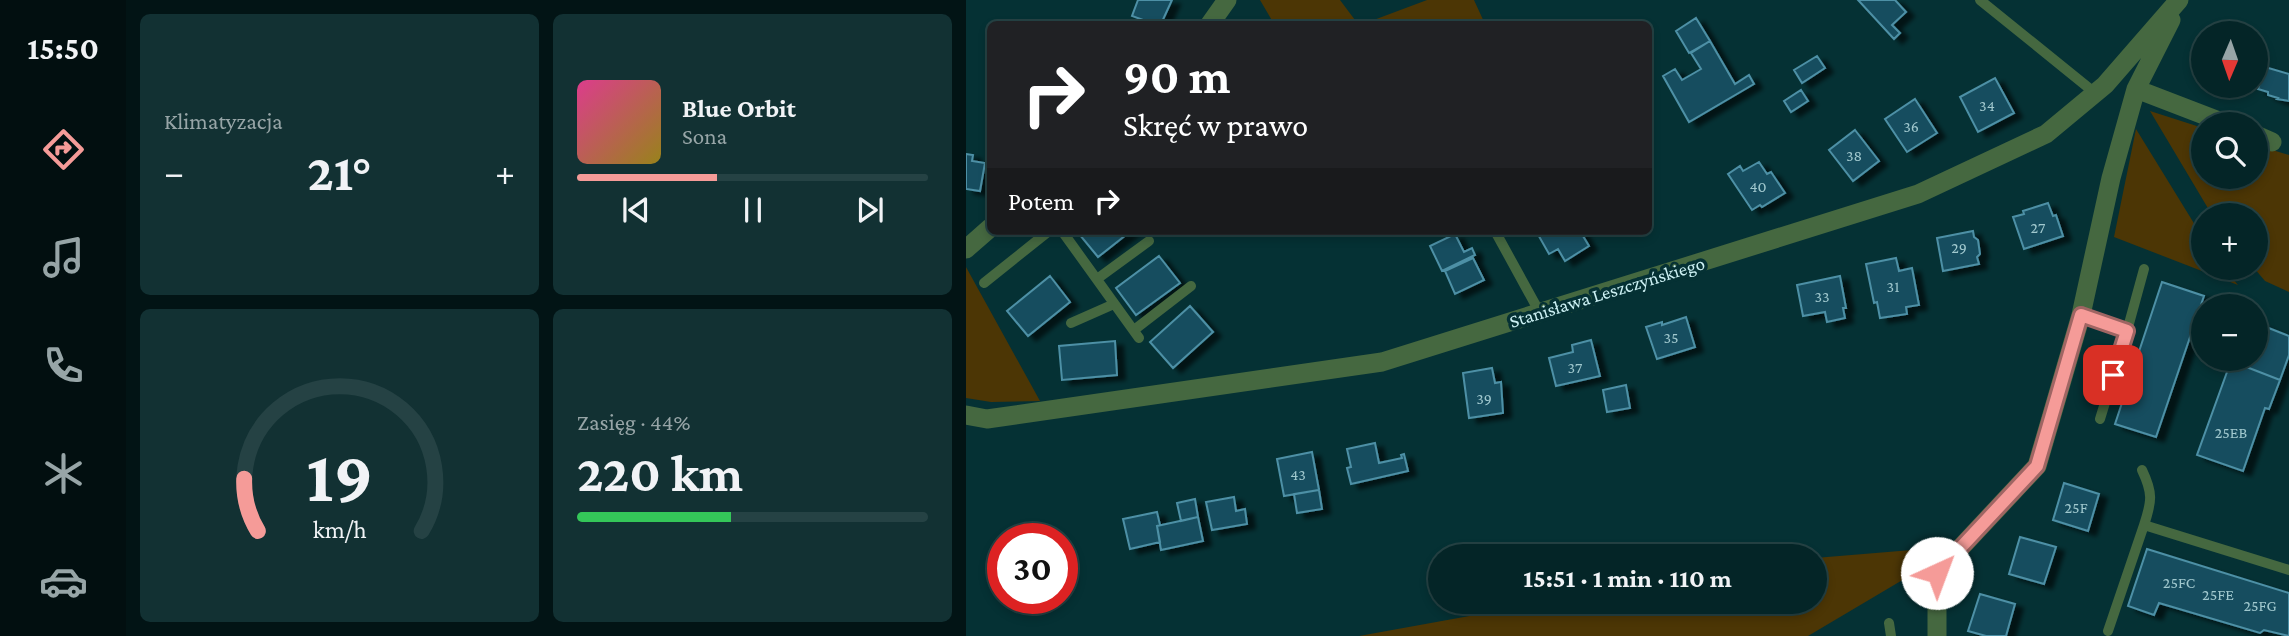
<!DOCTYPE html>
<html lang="pl">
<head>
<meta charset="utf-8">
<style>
	:root { --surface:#042527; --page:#123133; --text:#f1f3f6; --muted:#97a5a7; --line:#254244; --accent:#f59b98 }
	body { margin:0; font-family:"Crimson Pro",serif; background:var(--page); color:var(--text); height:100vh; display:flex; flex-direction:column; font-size:26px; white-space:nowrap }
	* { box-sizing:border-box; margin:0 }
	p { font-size:23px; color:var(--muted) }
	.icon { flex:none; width:38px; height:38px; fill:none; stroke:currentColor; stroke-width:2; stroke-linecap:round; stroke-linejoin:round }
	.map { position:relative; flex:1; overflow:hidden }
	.drawer { display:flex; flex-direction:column; gap:14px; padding:14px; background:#021415; width:840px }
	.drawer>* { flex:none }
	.guide { position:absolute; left:21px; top:21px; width:665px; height:214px; border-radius:10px; box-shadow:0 4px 10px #0003,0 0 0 2px var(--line); background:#202124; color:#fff; overflow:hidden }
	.needle { width:46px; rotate:182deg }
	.fabs { position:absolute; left:1225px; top:21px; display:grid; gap:14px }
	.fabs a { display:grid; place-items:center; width:77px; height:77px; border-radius:50%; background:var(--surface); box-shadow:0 4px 10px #0003,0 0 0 2px var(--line); font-size:35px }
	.speed { position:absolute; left:21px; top:523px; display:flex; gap:14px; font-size:35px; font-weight:700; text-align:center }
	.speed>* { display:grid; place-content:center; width:91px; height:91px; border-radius:50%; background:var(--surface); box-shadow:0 4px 10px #0003,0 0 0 2px var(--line); line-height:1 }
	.speed .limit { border:10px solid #d22; background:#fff; color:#111 }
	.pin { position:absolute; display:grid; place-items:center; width:60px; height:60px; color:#fff; margin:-30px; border-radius:14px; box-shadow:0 4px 10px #0006 }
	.me { position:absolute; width:77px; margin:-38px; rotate:43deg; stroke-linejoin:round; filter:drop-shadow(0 0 5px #0008) }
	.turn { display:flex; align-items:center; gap:24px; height:147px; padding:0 21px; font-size:32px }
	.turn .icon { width:91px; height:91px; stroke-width:2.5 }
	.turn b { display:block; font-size:49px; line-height:60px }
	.then { display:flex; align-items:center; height:66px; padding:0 21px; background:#0003; gap:14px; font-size:26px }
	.big { font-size:52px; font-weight:700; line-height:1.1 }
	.drawer .tile { flex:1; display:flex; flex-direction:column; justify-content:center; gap:10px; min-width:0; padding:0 24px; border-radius:10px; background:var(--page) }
	.drawer .dial { align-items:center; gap:0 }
	.dial svg { height:182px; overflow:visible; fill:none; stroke:var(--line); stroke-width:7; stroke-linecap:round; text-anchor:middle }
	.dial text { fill:var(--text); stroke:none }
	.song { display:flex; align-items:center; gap:21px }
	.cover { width:84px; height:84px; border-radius:10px; background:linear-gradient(135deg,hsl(330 70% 55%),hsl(50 70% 35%)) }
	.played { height:7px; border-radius:4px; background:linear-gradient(90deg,var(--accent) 40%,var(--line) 40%) }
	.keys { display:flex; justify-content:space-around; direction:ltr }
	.heat { display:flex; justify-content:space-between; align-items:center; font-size:38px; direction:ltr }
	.charge { height:10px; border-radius:5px; background:linear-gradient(90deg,#34c759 44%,var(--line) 0) }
	.drawer .tiles { flex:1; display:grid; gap:14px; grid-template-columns:repeat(2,1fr) }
	.trip { position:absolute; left:462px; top:544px; width:399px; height:70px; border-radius:35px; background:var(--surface); box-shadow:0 4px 10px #0003,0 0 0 2px var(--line); font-weight:700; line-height:70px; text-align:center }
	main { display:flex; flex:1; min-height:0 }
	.menu { display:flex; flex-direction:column; width:126px; justify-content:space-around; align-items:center; background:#020f10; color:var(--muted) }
	.menu .icon { width:49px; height:49px }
	.menu .on { color:var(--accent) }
	.menu b { font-size:32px; color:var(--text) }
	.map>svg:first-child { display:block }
	.green { fill:#4c3605 }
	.building { fill:#194e5e; stroke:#4d90a6; stroke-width:2; filter:url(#shadow) }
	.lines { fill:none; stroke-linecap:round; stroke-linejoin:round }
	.service { stroke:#456840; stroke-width:10 }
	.minor { stroke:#456840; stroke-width:19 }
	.route-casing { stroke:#9f6563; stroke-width:18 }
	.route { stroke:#f59b98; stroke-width:12 }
	.labels { text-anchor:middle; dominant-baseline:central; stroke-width:7; stroke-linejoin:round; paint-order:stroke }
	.number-label { font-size:16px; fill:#a0c8ce }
	.street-label { font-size:19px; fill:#cdf1f4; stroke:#053134 }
</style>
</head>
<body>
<main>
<nav class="menu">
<b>15:50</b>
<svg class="icon on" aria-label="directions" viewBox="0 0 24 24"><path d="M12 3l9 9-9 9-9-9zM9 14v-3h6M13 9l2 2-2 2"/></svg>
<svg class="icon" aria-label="music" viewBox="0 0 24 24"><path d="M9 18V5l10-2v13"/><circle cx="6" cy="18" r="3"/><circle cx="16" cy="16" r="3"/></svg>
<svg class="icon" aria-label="phone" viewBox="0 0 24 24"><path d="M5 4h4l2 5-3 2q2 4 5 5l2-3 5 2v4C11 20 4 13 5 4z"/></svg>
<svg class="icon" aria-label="climate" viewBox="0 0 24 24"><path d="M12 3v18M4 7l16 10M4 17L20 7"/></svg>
<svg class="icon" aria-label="car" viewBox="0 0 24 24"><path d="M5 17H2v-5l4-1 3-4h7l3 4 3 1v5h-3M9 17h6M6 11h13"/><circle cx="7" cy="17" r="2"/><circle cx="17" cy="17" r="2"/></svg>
</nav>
<section class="drawer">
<div class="tiles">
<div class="tile"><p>Klimatyzacja</p>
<div class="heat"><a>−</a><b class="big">21°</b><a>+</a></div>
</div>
<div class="tile">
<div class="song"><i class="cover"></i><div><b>Blue Orbit</b><p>Sona</p></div></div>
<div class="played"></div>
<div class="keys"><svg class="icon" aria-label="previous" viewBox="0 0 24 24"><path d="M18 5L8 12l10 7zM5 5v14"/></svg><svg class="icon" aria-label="pause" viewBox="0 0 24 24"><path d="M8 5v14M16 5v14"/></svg><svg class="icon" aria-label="next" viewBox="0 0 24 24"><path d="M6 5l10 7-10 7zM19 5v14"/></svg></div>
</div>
<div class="tile dial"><svg viewBox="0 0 100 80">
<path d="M14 69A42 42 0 1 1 86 69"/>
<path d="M14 69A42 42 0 0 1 8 46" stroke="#f59b98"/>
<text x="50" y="56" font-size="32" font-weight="700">19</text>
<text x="50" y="72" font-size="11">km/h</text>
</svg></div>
<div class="tile"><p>Zasięg · 44%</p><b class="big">220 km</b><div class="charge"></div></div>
</div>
</section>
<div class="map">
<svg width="1323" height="636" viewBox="0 0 1323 636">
	<defs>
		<filter id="shadow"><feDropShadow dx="8" dy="4.5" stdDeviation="2" flood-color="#0009"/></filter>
	</defs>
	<rect width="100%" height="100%" fill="#053134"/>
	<!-- green -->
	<path class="green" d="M294,0H374L392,24H308Z
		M461,0H508L519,24H397Z
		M1184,111L1237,128V177H1290V145L1323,155V292L1299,281L1288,268H1290V215H1246Z
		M1170,129L1237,238V268H1258L1272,285L1148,237Z
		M0,267L74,401L25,402L0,398Z
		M970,548L950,572L842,636H393L580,602H849V558Z"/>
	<!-- building -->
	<path class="building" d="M172,0H206L195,24H188L166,16Z
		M892,0H929L940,12L926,25L934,33L928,39Z
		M730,18L744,41L723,53L710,31Z
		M1237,38V65L1229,62Z
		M744,41L769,84L783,75L788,84L723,122L697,76L709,69L716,80L735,69L725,53Z
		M851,56L859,68L836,83L828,70Z
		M1299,67L1323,74V101L1311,99L1312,98L1302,95V92L1292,89Z
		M1029,78L1048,113L1012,132L994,97Z
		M835,90L842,101L825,112L818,101Z
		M949,99L971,133L941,152L919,119Z
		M889,130L913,161L887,181L863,150Z
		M0,154L7,155L6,161L19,163L14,191L0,189Z
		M793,162L801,174L805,172L819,193L796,207L794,205L786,210L762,174L774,166L777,171Z
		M1082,203L1087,216L1090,215L1097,236L1058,249L1047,217L1058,214L1057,211Z
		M117,231H165L132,257L113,234Z
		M570,231H614L623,246L599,261L592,249L583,254Z
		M1007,231L1008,237L1012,240L1014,254L1011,257L1013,264L977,271L971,238Z
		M489,234L498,252L506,248L509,255L476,271L464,246Z
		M193,256L214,283L170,315L150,288Z
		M507,258L518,280L489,294L479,271Z
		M930,258L933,271L946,268L953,305L940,307L941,314L914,318L911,302L908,303L900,264Z
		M84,276L104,302L62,336L41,311Z
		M874,276L880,308H877L879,318L861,322L859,312L837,316L831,285Z
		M1196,282L1238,296L1190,437L1149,424Z
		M224,306L247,332L207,368L184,342Z
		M720,317L729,347L691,359L680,327L696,322V325Z
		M1290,323L1323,336V355L1314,380L1265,361L1266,359H1290Z
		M625,340L634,376L590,386L583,358L607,352L606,345Z
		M149,341L151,375L96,380L93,346Z
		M1265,361L1314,380L1303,409L1299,408L1277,471L1231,455Z
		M526,368L529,383L535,382L537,413L503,418L497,373Z
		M660,385L664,408L641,412L637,390Z
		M409,443L413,463L436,458L435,455L438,454L442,471L385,484L381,468L385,467L381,449Z
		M346,452L353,490L318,496L311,459Z
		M1098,483L1133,494L1122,531L1087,520Z
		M353,490L356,509L331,513L328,494Z
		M268,497L270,511L279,509L281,524L246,530L240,502Z
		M229,499L232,517L215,521L211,503Z
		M191,512L194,525L191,526L194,542L164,549L157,519Z
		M232,517L237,541L195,550L191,526Z
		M1054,537L1090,547L1078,584L1043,574Z
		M1181,549L1323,593V636L1298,630L1294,633L1193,603L1188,615L1162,606Z
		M1014,594L1049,604L1040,636H1020L1002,631Z"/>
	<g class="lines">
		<!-- service -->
		<path class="service" d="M1014,0L1129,93
			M96,231L173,338
			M529,231L574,313
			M131,279L183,241
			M18,283L83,231
			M1115,315L1161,331L1134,419
			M105,323L148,304
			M168,330L225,286
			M1161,331L1178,269
			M1176,470C1187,493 1186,501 1178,525L1323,570
			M923,623L925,636
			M1142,631L1178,525"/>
		<!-- minor -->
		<path class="minor" d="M244,24L261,0
			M1170,89L1261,124
			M1290,135L1306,142
			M0,249L24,228
			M0,415L21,419L416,362L952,194L1080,134L1139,85L1213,0
			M971,636V573L1071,466L1115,315L1145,178L1170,89L1205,20"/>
	</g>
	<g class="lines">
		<!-- route casing -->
		<g class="route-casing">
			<path id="route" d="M971,573L1071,466L1115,315L1161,331L1147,375"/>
		</g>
		<!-- route -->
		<use href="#route" class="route"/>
	</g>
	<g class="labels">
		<!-- number labels -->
		<g class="number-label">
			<text x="1021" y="105">34</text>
			<text x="945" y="126">36</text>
			<text x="888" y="155">38</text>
			<text x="792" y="186">40</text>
			<text x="1072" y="227">27</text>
			<text x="993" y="247">29</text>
			<text x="927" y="286">31</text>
			<text x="856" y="296">33</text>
			<text x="705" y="337">35</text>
			<text x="609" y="367">37</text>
			<text x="518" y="398">39</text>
			<text x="1265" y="432">25EB</text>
			<text x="332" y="474">43</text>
			<text x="1110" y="507">25F</text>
			<text x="1213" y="582">25FC</text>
			<text x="1252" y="594">25FE</text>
			<text x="1294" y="605">25FG</text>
		</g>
		<!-- street labels -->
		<g class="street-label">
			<text transform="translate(641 292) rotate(-17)">Stanisława Leszczyńskiego</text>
		</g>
	</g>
</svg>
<div class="fabs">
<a><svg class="needle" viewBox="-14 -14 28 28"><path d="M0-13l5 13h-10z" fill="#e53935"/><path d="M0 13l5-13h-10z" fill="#97a5a7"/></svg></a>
<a><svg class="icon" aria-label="search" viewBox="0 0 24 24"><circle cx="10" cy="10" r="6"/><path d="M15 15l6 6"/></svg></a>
<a>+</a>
<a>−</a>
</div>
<div class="speed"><div class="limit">30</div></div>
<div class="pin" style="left:1147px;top:375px;background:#d93025"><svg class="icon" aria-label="arrive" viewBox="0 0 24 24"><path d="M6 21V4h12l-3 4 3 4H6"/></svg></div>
<svg class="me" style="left:971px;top:573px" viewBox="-20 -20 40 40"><circle r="19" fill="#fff"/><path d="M0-13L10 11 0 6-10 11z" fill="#f59b98"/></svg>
<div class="trip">15:51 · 1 min · 110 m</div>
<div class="guide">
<div class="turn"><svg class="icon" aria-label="right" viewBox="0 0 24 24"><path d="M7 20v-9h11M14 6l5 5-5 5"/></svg><div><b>90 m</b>Skręć w prawo</div></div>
<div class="then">Potem<svg class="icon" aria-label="right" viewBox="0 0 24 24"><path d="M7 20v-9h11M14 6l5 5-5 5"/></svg></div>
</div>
</div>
</main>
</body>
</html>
